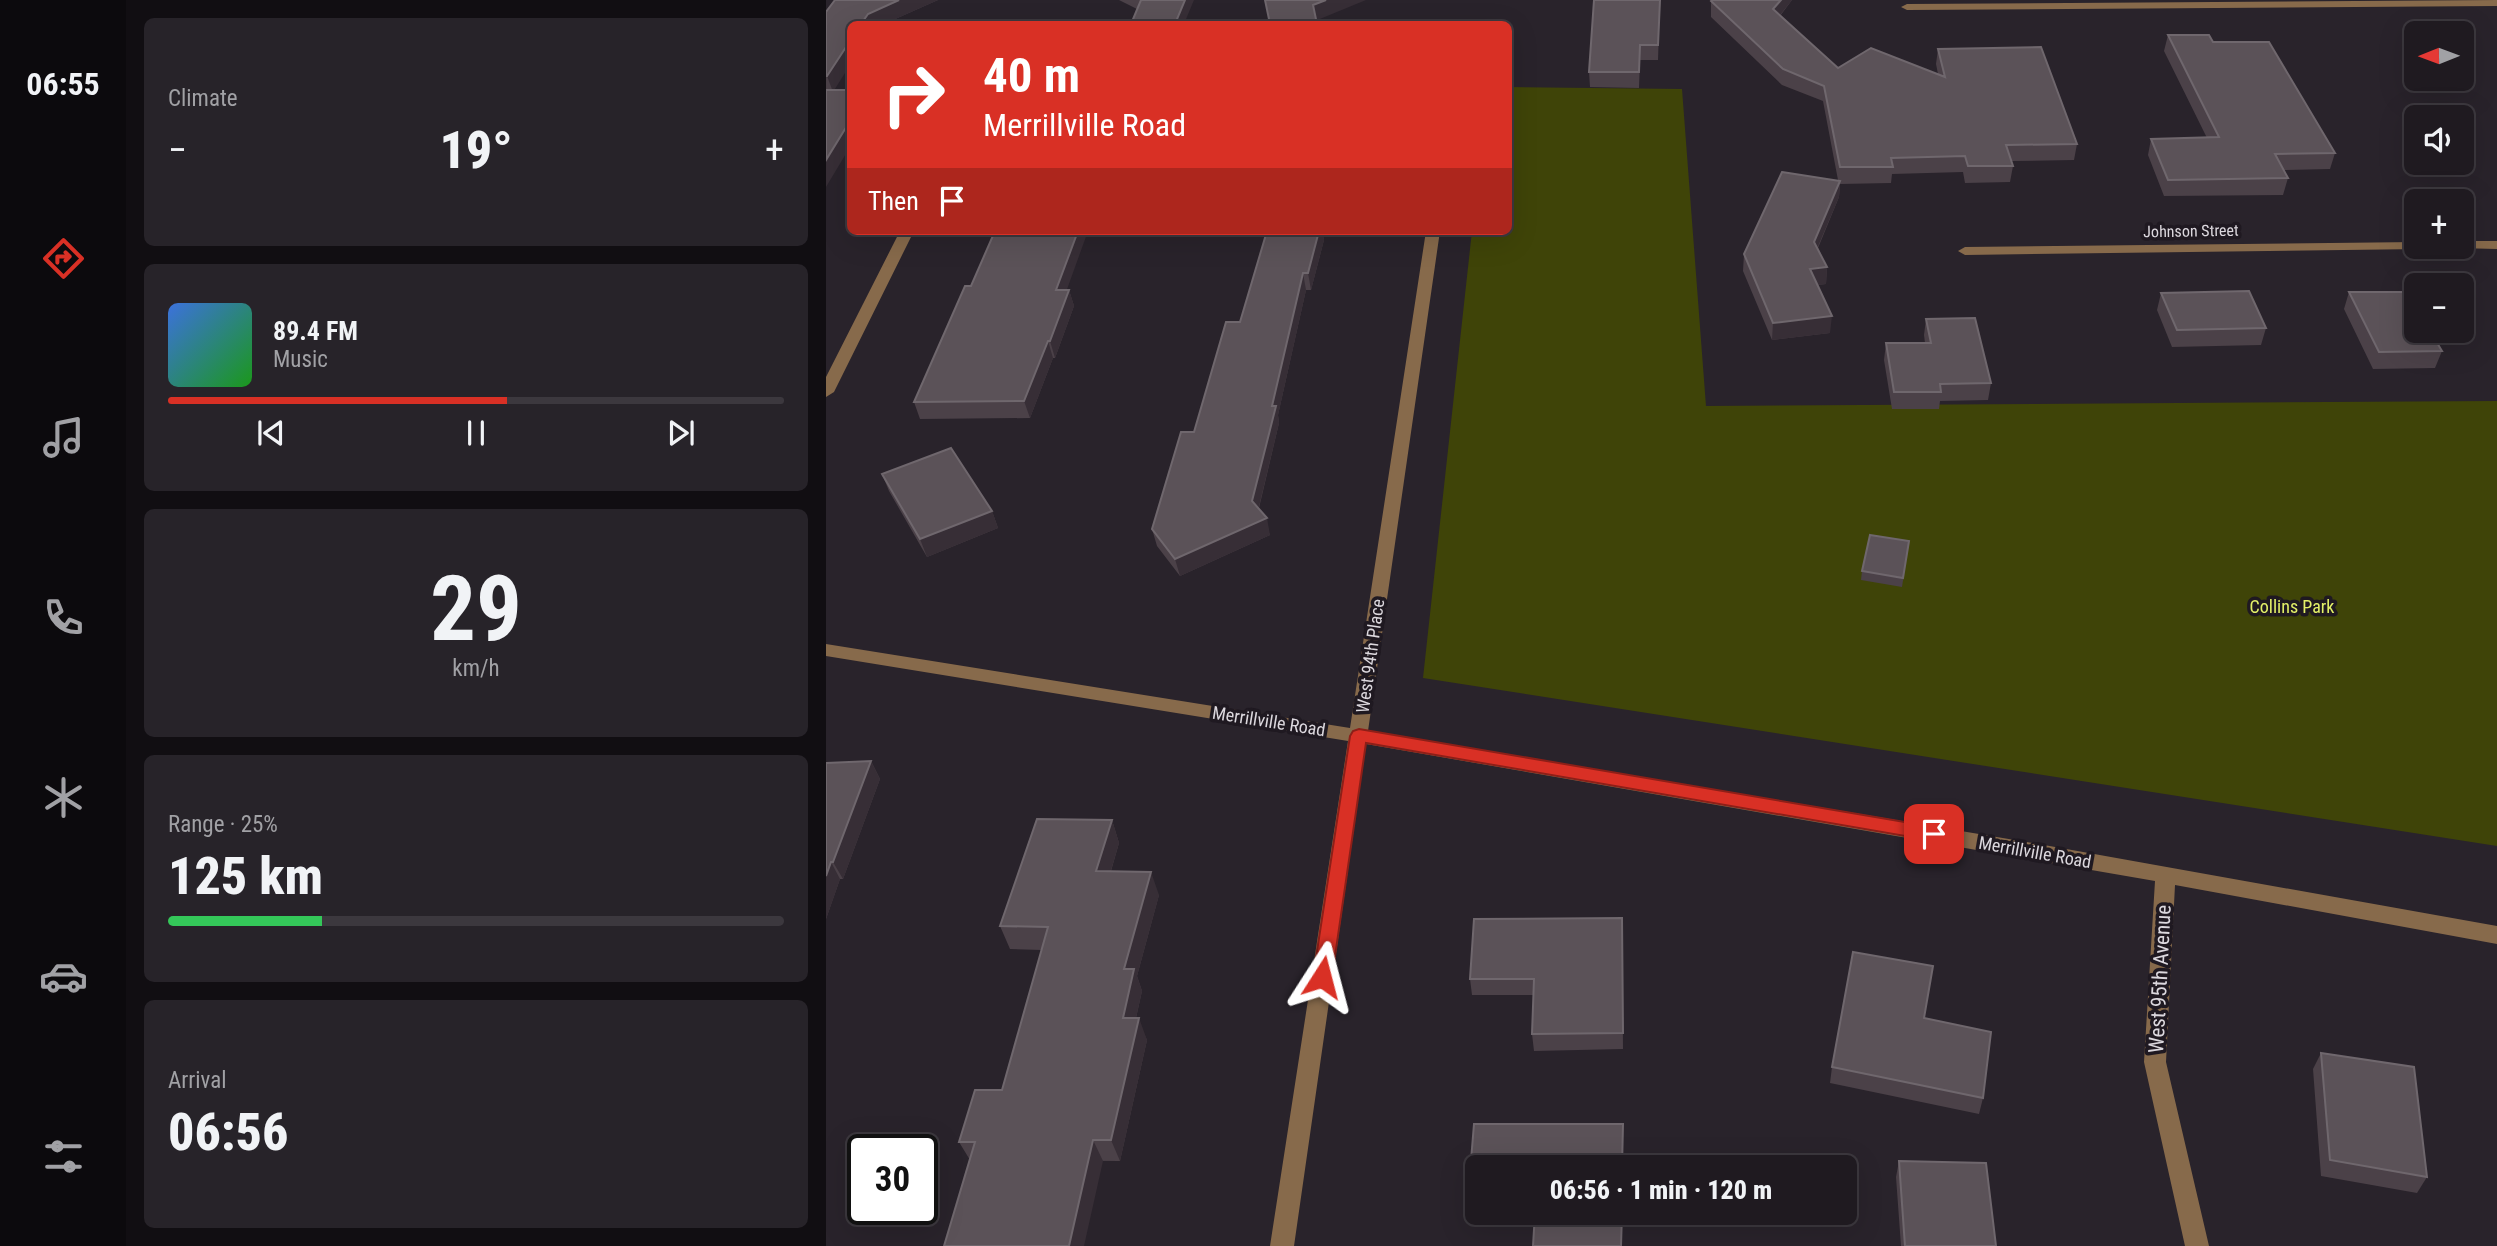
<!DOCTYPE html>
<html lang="en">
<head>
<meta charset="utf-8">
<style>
	:root { --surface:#1f1a20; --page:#272329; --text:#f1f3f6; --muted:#a1a1a5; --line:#3c383e; --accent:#d93025 }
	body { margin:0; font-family:"Roboto Condensed",sans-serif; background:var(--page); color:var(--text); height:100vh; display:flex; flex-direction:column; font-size:26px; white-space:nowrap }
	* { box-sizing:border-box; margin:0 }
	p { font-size:23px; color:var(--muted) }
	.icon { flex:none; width:38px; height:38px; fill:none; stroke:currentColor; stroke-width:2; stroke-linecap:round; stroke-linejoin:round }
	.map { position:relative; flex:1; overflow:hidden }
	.side { display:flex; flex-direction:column; gap:18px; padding:18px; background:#110e12; width:700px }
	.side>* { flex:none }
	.top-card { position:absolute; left:21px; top:21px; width:665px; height:214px; border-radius:10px; box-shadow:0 7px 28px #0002,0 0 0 2px var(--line); background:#d93025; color:#fff; overflow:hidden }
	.needle { width:46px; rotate:269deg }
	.controls { position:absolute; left:1578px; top:21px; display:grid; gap:14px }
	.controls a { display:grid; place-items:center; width:70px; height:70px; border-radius:10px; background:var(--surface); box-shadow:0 7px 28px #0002,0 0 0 2px var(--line); font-size:35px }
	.speed { position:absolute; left:21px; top:1134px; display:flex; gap:14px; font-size:35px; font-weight:700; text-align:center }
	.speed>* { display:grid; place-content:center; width:91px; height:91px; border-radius:50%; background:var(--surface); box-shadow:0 7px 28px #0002,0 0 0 2px var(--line); line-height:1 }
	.speed .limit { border:4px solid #111; border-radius:10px; background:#fff; color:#111 }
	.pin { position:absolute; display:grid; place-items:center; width:60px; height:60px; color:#fff; margin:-30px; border-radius:14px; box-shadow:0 4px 10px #0006 }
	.me { position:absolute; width:77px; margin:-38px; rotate:9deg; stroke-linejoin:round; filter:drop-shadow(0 0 5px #0008) }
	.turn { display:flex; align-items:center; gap:24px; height:147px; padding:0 21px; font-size:32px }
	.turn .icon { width:91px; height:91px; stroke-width:2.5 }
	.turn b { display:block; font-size:49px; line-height:60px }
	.then { display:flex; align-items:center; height:66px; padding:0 21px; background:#0003; gap:14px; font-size:26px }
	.big { font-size:52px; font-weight:800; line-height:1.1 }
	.side .widget { flex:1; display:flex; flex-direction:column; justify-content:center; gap:10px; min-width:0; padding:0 24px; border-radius:10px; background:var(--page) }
	.side .dial { align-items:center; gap:0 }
	.dial b { font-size:91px; line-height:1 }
	.song { display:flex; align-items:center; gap:21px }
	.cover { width:84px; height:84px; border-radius:10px; background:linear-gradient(135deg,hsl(220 70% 55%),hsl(120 70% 35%)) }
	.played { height:7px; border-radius:4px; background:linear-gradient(90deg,var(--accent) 55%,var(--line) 55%) }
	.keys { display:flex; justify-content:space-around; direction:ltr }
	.heat { display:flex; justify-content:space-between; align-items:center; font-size:38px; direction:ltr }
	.charge { height:10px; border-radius:5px; background:linear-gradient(90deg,#34c759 25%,var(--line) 0) }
	.trip { position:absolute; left:639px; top:1155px; width:392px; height:70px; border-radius:10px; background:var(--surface); box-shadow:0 7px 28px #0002,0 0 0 2px var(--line); font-weight:800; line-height:70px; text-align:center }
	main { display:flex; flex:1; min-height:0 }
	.tabs { display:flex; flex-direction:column; width:126px; justify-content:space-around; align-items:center; background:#0c0a0d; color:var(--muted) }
	.tabs .icon { width:49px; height:49px }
	.tabs .selected { color:var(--accent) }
	.tabs b { font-size:32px; color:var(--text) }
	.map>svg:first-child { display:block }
	.green { fill:#3f4408 }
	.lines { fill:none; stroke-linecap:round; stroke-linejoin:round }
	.minor { fill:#876a4b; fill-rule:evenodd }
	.wall { fill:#4b4148 }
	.shaded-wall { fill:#372e36 }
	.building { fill:#5b5258; stroke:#6f676d; stroke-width:2 }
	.route { fill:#d93025; stroke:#8d1f18; stroke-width:2 }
	.labels { text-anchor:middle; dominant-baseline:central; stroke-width:7; stroke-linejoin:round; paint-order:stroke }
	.far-street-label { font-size:16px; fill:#dcd8de; stroke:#1f1921 }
	.park-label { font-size:18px; fill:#e3f068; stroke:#1f1921 }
	.street-label { font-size:18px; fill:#dcd8de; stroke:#1f1921 }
	.near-street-label { font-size:21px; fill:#dcd8de; stroke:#1f1921 }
</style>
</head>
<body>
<main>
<nav class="tabs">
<b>06:55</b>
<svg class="icon selected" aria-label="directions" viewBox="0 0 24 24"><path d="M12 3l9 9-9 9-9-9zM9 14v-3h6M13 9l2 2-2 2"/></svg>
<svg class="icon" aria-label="music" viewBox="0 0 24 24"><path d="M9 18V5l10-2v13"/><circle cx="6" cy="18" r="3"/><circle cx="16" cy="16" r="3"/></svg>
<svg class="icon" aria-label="phone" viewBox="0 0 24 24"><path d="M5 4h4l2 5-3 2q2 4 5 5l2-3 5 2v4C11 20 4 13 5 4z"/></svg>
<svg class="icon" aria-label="climate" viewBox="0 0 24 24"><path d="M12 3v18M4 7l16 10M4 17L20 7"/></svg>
<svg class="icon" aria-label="car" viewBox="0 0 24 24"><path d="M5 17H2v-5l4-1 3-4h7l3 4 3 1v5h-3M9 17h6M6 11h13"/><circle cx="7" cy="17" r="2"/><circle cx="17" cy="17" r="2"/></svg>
<svg class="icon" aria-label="filters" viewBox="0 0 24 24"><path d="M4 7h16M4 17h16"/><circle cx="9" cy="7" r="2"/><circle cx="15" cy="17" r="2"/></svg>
</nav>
<section class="side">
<div class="widget"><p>Climate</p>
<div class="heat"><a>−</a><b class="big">19°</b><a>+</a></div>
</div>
<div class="widget">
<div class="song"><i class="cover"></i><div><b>89.4 FM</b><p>Music</p></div></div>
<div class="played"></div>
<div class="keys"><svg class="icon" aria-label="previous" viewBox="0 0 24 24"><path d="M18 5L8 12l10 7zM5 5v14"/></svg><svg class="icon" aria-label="pause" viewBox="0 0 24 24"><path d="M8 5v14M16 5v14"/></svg><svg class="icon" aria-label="next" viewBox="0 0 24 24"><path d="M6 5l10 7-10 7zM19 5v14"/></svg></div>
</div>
<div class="widget dial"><b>29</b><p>km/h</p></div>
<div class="widget"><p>Range · 25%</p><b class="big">125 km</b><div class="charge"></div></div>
<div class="widget"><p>Arrival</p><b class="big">06:56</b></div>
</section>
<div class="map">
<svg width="1671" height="1246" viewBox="0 0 1671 1246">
	<rect width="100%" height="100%" fill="#29232b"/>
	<!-- green -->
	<path class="green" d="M683,87L856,89L880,406L1671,401V846L597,678L646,231H682Z"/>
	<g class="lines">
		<!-- minor -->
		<path class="minor" d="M1671,0V6L1081,10L1075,7L1081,4Z
			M74,231H88L8,392L0,397V377Z
			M600,231H614L542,731L1218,845L1671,926V944L1349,885L1340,1062L1383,1246H1359L1318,1062L1329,881L540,744L468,1246H444L522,741L0,656V644L524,728Z
			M1636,241H1671V249L1631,248L1636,247Z
			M1591,242V247H1597L1596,249L1139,255L1132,251L1139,247Z"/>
	</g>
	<!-- wall -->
	<path class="wall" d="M9,0H112L58,24H24L8,90L0,187V12Z
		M293,0H368L311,9Z
		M768,0H834L832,60H814L813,88L764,87L763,72Z
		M886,0H966L954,16L1012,68L1112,74L1110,64L1112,49L1251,144L1248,160L1185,161L1187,166L1184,182L1139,183L1137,172L1066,174L1065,183L1014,184L1013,197L992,248L1001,267L1000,284L991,285L1004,333L946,340L917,271L918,254L1012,180L997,101L956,85L885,17V1Z
		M1342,35L1387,42L1509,153L1504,169L1458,170L1462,178L1457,195L1338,196L1322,155L1325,139L1381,138L1338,51Z
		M493,231H496L498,240L485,290H480L452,415L453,423L433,508L444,535L354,576L331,546L326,529L368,432L414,322Z
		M241,290H243L248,306L229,358H227L204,418L94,419L88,402Z
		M1523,292L1616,351L1609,368L1547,369L1518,309Z
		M1335,293L1440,328L1435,345L1346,347L1331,310Z
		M1100,319L1165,383L1162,400L1114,401L1113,409H1066L1058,360L1060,343H1099L1098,335Z
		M56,474L166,511L172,528L101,557L63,491Z
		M1083,541L1076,587L1035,580L1036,571Z
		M45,761L54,779L17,879H14L0,919V763Z
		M286,820L293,843L285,871L333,895L311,976L316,991L310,1018L321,1040L294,1161L144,1160L133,1142L176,1090L216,950L184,949L174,926Z
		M796,918L797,1049L708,1051L706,1034L708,995H646L644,979Z
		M1098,1018L1157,1098L1153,1114L1004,1083L1006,1067Z
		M1495,1053L1601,1177L1591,1193L1495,1176L1487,1069Z
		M648,1124H797V1167H651V1212H644L642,1197Z
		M1073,1161L1170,1246H1075L1070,1177Z"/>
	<!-- shaded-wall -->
	<path class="shaded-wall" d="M73,0H112L58,24H35L42,14Z
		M359,0H368L358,24H349Z
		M500,0H540L489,21L487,5Z
		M955,0H966L946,25L947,9Z
		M24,41V65L7,92L1,76Z
		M24,121V147L0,187V160Z
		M1014,181L1013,197L987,258L988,242Z
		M252,231H262L235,306L230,290Z
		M493,231H496L498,240L485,290L482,273Z
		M1001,267L1000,284L983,286L984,269Z
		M477,273L480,290L452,415L453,423L430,519L426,501L446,406Z
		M243,290L248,306L229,358L224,341Z
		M1006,316L1004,333L946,340L947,323Z
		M222,341L227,358L204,418L198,401Z
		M166,511L172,528L101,557L94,539Z
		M441,518L444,535L354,576L349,559Z
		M45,761L54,779L17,879L7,862Z
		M286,820L293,843L278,894L270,871Z
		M5,862L14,879L0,919V876Z
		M325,872L333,895L311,976L316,991L305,1040L297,1018L298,969Z
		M313,1018L321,1040L294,1161L285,1140Z
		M267,1140L277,1161L258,1246H243Z"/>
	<!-- building -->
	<path class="building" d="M9,0H73L42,14L35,24H24V41L1,76H0V12Z
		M315,0H359L349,24H305Z
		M439,0H500L487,5L491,24H444Z
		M768,0H834L832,45H814L813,72H763Z
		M886,0H955L947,9L1012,68L1045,48L1119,77L1112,49L1215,47L1251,144L1180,145L1187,166H1142L1139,156L1065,158L1067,167H1014L998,86L957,69L885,1Z
		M1342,35H1383L1387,42H1443L1509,153L1449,154L1462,178L1342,180L1325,139L1393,137Z
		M0,90H24V121L0,160Z
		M956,172L1014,181L988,242L1001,267L984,269L1006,316L947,323L918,254Z
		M169,231H252L230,290H243L224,341H222L198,401L88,402L139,286H145Z
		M441,231H493L482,273H477L446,406H450L426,501L441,518L349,559L326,529L355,432H368L400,322H414Z
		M1423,291L1440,328L1351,330L1335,293Z
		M1523,292H1583L1591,306V331H1604L1616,351L1553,352Z
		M1149,318L1165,383L1114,384L1115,392H1068L1060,343H1105L1100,319Z
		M125,448L166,511L94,539L56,474Z
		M1044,535L1083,541L1077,578L1036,571Z
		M45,761L7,862H5L0,876V763Z
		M211,819L286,820L270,871L325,872L298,969H308L297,1018H313L285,1140H267L243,1246H118L149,1142H133L149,1090H176L222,927L174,926Z
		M796,918L797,1033L706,1034L708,979H644L648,919Z
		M1027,952L1107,966L1098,1018L1165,1032L1157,1098L1006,1067Z
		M1495,1053L1588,1067L1601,1177L1504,1160Z
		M648,1124H797L796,1167H651V1197H642Z
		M1073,1161L1160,1163L1170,1246H1079Z
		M709,1213H796L795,1246H707Z"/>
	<!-- route -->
	<path class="route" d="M533,729L1108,827L1115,829L1117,834L1115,839L1108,841L540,743L506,977L503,983L496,985L489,983L487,977L524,736L527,731Z"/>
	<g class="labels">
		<!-- far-street labels -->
		<g class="far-street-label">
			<text transform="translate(1365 231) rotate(-1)">Johnson Street</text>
		</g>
		<!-- park labels -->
		<g class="park-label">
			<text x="1466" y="606">Collins Park</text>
		</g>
		<!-- street labels -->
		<g class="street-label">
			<text transform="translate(544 656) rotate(-82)">West 94th Place</text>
			<text transform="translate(443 721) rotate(9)">Merrillville Road</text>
			<text transform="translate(1209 852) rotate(10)">Merrillville Road</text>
		</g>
		<!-- near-street labels -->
		<g class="near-street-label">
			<text transform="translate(1334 979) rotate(-87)">West 95th Avenue</text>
		</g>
	</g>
</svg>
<div class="controls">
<a><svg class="needle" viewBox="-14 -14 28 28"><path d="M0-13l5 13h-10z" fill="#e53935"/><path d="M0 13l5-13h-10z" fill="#a1a1a5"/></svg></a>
<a><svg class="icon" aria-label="sound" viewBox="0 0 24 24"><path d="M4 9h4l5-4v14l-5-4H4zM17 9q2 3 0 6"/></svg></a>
<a>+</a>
<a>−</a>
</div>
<div class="speed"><div class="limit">30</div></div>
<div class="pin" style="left:1108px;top:834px;background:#d93025"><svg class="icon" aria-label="arrive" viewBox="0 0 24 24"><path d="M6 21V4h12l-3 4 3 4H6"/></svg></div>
<svg class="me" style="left:496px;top:977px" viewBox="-20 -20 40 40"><path d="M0-17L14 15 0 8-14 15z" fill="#d93025" stroke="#fff" stroke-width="4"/></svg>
<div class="trip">06:56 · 1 min · 120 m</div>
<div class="top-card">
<div class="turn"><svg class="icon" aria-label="right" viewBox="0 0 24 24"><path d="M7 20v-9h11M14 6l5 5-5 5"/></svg><div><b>40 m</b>Merrillville Road</div></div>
<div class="then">Then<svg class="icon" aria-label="arrive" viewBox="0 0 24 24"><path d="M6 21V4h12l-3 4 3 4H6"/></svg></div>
</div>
</div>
</main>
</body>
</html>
